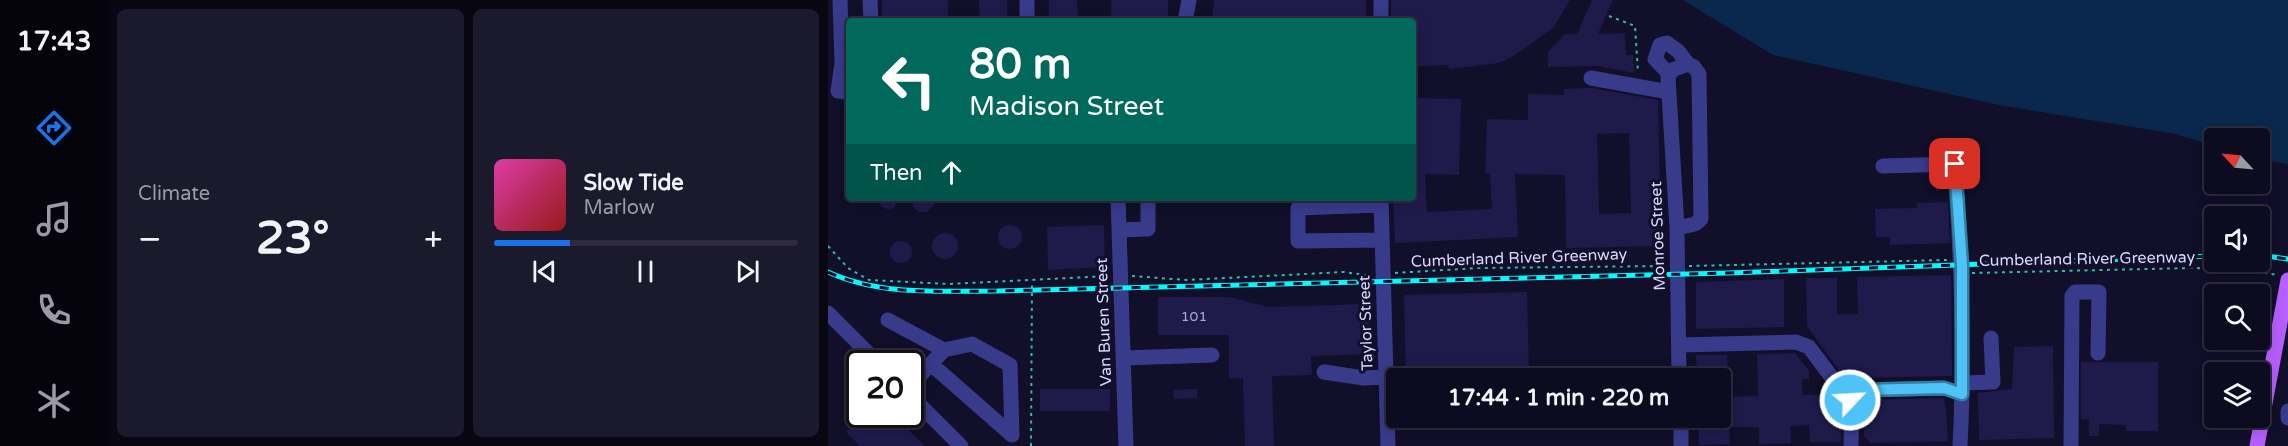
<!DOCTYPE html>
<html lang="en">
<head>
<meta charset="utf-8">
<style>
	:root { --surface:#0d0b1f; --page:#1b192c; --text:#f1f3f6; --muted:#9a9ba4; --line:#2d2b3d; --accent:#1a73e8 }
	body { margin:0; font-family:"Varela Round",sans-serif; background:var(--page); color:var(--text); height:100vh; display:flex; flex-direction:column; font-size:22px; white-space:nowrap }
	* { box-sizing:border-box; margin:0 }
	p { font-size:20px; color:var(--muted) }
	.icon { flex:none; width:33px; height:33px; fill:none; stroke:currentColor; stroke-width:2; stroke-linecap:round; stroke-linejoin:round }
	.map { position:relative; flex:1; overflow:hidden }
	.side { display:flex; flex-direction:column; gap:9px; padding:9px; background:#070611; width:720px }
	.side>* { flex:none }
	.banner { position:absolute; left:18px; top:18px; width:570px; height:183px; border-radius:6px; box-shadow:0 3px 15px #0003,0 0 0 2px var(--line); background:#00695c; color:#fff; overflow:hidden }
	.needle { width:39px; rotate:296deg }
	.fabs { position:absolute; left:1376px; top:128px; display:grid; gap:12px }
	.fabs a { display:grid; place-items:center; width:66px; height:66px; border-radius:6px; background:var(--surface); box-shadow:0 3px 15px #0003,0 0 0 2px var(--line); font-size:30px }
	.speed { position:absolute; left:18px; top:350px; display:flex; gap:12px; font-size:30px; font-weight:700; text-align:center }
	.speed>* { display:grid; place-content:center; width:78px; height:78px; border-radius:50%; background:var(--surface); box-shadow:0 3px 15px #0003,0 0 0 2px var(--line); line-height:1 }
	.speed .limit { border:3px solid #111; border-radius:9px; background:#fff; color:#111 }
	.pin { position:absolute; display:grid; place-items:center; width:51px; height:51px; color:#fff; margin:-26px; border-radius:12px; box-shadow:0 3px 9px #0006 }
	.me { position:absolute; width:66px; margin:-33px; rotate:65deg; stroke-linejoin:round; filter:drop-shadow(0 0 4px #0008) }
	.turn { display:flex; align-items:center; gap:21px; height:126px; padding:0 24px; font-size:27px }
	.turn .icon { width:78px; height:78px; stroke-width:2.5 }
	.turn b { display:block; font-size:42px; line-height:51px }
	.then { display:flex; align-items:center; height:57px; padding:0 24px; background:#0003; gap:12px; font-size:22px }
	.big { font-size:45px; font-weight:700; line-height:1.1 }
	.side .widget { flex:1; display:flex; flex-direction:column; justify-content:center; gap:9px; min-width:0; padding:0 21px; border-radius:9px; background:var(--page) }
	.song { display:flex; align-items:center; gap:18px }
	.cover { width:72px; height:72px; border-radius:9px; background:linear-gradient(135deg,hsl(320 70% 55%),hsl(0 70% 35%)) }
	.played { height:6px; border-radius:3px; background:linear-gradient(90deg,var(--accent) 25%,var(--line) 25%) }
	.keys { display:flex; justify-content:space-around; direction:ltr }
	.heat { display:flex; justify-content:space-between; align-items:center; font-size:33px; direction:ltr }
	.side .tiles { flex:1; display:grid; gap:9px; grid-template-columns:repeat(2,1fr) }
	.trip { position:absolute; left:558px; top:368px; width:345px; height:60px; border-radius:6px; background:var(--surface); box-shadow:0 3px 15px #0003,0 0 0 2px var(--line); font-weight:700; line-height:60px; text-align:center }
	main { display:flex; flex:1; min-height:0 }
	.menu { display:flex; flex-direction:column; width:108px; justify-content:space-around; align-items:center; background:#05040c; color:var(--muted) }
	.menu .icon { width:42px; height:42px }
	.menu .on { color:var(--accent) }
	.menu b { font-size:27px; color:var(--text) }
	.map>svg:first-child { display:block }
	.water { fill:#0a284d }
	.building { fill:#201a4b; fill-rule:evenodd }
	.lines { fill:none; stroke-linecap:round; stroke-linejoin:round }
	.path { stroke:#2ac0ab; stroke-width:2; stroke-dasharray:3 4.5; stroke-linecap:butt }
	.minor { stroke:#383b8a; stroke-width:15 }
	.major { stroke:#b65eff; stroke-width:15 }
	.rail-casing { stroke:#03faff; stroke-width:5 }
	.rail { stroke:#110f29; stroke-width:3; stroke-dasharray:9; stroke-linecap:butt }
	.route-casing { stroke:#337fa1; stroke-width:15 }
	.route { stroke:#4fc3f7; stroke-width:10 }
	.labels { text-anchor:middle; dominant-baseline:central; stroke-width:6; stroke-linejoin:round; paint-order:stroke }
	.number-label { font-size:14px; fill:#aaa8d2 }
	.street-label { font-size:16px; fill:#d8d7ff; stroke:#110f29 }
</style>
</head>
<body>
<main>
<nav class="menu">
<b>17:43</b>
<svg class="icon on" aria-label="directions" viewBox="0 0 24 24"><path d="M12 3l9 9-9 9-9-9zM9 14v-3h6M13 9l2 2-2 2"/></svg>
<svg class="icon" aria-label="music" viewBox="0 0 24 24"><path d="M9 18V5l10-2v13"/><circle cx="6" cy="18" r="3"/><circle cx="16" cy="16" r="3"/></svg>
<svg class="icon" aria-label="phone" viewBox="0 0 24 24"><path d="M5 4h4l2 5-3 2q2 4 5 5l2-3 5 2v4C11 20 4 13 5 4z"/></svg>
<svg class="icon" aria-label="climate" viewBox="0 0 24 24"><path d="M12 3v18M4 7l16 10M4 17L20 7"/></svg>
</nav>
<section class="side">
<div class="tiles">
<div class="widget"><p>Climate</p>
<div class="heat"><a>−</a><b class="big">23°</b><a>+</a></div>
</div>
<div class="widget">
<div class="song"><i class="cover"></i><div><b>Slow Tide</b><p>Marlow</p></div></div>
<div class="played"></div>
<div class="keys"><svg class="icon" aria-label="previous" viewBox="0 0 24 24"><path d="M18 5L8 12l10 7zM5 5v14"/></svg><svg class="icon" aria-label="pause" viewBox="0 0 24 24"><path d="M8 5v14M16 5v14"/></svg><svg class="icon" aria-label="next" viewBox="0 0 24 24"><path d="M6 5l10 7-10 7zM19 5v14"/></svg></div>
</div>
</div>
</section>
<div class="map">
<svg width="1460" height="446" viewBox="0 0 1460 446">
	<rect width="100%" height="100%" fill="#110f29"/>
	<!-- water -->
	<path class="water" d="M855,0H1460V164L1431,159V138H1386V146L1348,134L1171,105L945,55Z"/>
	<!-- building -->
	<path class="building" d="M54,0H120V21H54Z
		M151,0H179V21H152Z
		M221,0H249L250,21H221Z
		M283,0H340V21H283Z
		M386,0H538V21H507V16L462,17V21H384Z
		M563,0H742L725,28L687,55L671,63L621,69L620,65L585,66V21H563Z
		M764,0H785L770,34L797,33L798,55H805L806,73L770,66L720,67V52L737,34H749Z
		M763,88L830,100L833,246L738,248L737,175L687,174L690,237L567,243L565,198H585L586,98L633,99L631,175L597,174L599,212L664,209L662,173H657L659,119L700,120V94L736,95V89ZM801,133L803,213L771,214L769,134Z
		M51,198H71L66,208L61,210L53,206Z
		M84,198H107V204L99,212H91L85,207Z
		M1120,202L1122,243L1062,245V237H1048L1047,209L1089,208V203Z
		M276,225L277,267L220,270L219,227Z
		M170 237a12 12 0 1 1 24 0a12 12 0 1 1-24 0Z
		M104 246a13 13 0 1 1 26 0a13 13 0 1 1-26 0Z
		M62 252a11 11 0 1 1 22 0a11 11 0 1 1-22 0Z
		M1123,275L1124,376L1021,378L1012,372L979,326L978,278H1009V314H1030L1029,277Z
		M956,279V327L868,329V282Z
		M699,292L701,378H578L576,295Z
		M330,297H401L440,307L540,304L542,354L483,356L484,375L444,376L446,446H417L415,378H401V335H330Z
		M1225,346L1226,438L1151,440L1150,393L1184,389L1186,347Z
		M967,353L981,371V379H974V395H1012L1013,442H982L981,425L962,426L963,443L931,444V427H901L902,444L871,445L870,417H892V397L930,396L929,354Z
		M868,355H899L900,378H869Z
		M1253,362H1330V431H1298V425L1271,424V436H1261V419H1253Z
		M212,389H282V411H212Z
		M369,389V398L346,399L345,390Z
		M1115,398L1118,408L1120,441L1043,443L1036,436L1038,400Z
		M35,414L41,419L46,414H64L97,446H32L18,432Z"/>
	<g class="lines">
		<!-- path -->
		<path class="path" d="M781,16L807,26L810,73
			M0,246L20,268L41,280L120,284L281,276
			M861,266L1119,260
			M567,273L650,268L837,266
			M1144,273L1363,268L1412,269L1450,275
			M304,276L359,280L516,272L544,276
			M203,446L204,281"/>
		<!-- minor -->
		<path class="minor" d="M12,0L14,63L10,91L21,92
			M42,0L43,21
			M199,0V21
			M553,0V21
			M357,21L361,0
			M841,74L827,59L832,45L839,43L850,51L860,64
			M763,78L841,92
			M1055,166L1127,164C1133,258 1137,352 1132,446
			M290,198L298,446
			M553,198L560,446
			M553,205L470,208V241L553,240
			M849,228L867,224L873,219L871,74L866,67L860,64L844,70L840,77L849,228L851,378
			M291,230L320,229V198
			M0,313L50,363
			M60,320L116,350
			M851,345L968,342L981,347L1005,379L1024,392L1023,446
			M296,358L384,355
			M496,372L536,378L558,377
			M1134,383L1165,382L1163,338
			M82,386L116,350L144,344L182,365L184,435L103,364
			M1024,392L1033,390L1116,388L1134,394
			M82,395L133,446
			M1460,411V418
			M853,417V446
			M1243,446L1244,296L1247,292H1271L1270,353"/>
		<!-- major -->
		<path class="major" d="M1429,446L1460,280"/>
		<!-- rail casing -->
		<g class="rail-casing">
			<path id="rail" d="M1431,255L1460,259
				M0,272C52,296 113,291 169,291L899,273L1386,256"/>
		</g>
		<!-- rail -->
		<use href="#rail" class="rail"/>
	</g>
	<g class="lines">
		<!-- route casing -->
		<g class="route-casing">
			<path id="route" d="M1022,400L1024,392L1033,390L1116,388L1134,394V265L1127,164"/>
		</g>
		<!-- route -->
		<use href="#route" class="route"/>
	</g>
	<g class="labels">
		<!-- number labels -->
		<g class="number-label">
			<text x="366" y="316">101</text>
		</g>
		<!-- street labels -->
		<g class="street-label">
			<text transform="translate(830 236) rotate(-92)">Monroe Street</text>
			<text transform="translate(691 258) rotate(-2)">Cumberland River Greenway</text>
			<text transform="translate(1259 259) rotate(-1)">Cumberland River Greenway</text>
			<text transform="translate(276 322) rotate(-92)">Van Buren Street</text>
			<text transform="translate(538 323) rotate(-92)">Taylor Street</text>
		</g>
	</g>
</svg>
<div class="fabs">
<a><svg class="needle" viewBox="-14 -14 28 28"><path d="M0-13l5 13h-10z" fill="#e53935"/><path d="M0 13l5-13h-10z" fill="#9a9ba4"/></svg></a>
<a><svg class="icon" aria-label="sound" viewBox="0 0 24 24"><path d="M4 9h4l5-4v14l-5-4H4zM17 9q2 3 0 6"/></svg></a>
<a><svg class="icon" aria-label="search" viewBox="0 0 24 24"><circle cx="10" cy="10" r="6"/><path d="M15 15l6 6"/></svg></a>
<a><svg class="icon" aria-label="layers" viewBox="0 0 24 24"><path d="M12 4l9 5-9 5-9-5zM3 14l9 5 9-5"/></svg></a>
</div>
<div class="speed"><div class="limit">20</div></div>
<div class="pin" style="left:1127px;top:164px;background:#d93025"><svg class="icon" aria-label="arrive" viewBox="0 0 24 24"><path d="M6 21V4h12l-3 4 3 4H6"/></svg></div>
<svg class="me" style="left:1022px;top:400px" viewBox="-20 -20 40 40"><circle r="17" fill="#4fc3f7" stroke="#fff" stroke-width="3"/><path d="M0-11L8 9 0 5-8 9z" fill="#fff"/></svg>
<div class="trip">17:44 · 1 min · 220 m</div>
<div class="banner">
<div class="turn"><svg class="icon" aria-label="left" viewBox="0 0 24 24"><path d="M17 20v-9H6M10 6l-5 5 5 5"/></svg><div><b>80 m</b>Madison Street</div></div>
<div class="then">Then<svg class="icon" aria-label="ahead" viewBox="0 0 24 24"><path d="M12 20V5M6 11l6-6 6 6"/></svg></div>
</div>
</div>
</main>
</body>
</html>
